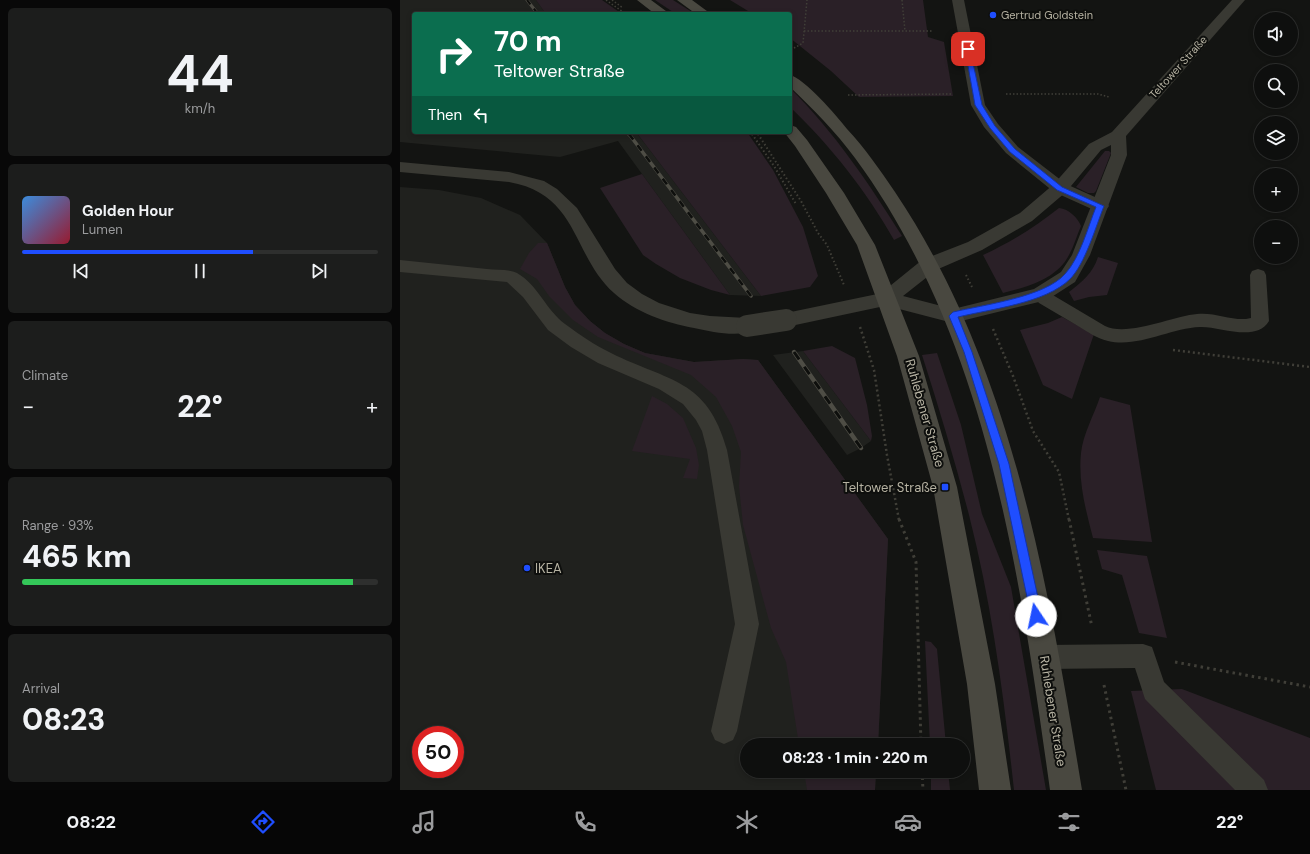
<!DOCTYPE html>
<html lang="en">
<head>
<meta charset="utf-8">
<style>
	:root { --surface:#0e0f0e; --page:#1c1d1c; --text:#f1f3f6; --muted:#9b9c9e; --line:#2e2f2e; --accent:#1f4eff }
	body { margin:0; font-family:"DM Sans",sans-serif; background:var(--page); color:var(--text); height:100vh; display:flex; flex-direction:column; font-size:15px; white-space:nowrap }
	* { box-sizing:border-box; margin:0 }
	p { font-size:13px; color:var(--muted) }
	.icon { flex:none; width:22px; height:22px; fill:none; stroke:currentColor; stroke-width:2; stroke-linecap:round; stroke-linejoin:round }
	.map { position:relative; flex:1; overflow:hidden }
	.side { display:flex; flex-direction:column; gap:8px; padding:8px; background:#080808; width:400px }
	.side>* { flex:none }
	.banner { position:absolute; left:12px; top:12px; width:380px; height:122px; border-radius:4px; box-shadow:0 2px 6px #0003,0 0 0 1px var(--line); background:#0b6e4f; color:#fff; overflow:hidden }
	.tools { position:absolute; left:854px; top:12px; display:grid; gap:8px }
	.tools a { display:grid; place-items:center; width:44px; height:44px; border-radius:50%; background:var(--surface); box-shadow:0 2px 6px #0003,0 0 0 1px var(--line); font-size:20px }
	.speed { position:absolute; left:12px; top:726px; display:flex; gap:8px; font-size:20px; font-weight:700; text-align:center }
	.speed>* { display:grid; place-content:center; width:52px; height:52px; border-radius:50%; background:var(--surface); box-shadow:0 2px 6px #0003,0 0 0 1px var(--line); line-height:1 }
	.speed .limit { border:6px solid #d22; background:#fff; color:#111 }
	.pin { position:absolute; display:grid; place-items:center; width:34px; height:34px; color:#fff; margin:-17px; border-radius:8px; box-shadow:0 2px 6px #0006 }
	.me { position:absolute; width:44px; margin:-22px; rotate:349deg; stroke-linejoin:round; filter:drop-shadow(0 0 3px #0008) }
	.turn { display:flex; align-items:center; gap:14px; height:84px; padding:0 16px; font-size:18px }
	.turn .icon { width:52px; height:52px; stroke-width:2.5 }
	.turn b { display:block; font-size:28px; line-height:34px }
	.then { display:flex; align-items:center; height:38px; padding:0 16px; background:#0003; gap:8px; font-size:15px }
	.big { font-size:30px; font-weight:800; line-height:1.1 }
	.side .card { flex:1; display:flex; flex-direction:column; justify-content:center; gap:6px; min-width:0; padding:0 14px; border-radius:6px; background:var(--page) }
	.side .dial { align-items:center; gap:0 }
	.dial b { font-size:52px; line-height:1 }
	.song { display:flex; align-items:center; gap:12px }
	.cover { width:48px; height:48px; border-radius:6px; background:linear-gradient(135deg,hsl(210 70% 55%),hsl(350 70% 35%)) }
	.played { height:4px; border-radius:2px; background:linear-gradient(90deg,var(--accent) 65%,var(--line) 65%) }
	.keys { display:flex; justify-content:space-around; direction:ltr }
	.heat { display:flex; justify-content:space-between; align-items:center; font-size:22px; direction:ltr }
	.charge { height:6px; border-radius:3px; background:linear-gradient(90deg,#34c759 93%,var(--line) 0) }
	.trip { position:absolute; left:340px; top:738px; width:230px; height:40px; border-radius:20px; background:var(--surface); box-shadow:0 2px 6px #0003,0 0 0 1px var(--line); font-weight:800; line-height:40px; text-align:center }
	.dock { display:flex; height:64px; justify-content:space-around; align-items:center; background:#060606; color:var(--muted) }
	.dock .icon { width:28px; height:28px }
	.dock .current { color:var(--accent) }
	.dock b { font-size:18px; color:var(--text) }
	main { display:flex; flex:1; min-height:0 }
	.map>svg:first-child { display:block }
	.built { fill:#20211e; fill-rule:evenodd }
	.green { fill:#2a2027 }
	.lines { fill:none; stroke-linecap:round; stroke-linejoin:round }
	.path-far3 { stroke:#403f38; stroke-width:1.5; stroke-dasharray:1.5 2; stroke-linecap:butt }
	.path-far2 { stroke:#403f38; stroke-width:2; stroke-dasharray:1.5 2.5; stroke-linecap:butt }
	.path-far1 { stroke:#403f38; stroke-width:2.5; stroke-dasharray:2 3; stroke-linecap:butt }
	.path { stroke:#403f38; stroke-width:3; stroke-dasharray:2.5 4; stroke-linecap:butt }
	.service { fill:#393933; fill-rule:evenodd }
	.minor { fill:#393933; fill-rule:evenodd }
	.tertiary { fill:#393933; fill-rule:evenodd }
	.secondary { fill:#494840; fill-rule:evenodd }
	.rail-far2-casing { stroke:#4e4d45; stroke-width:3 }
	.rail-far1-casing { stroke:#4e4d45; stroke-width:3.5 }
	.rail-casing { stroke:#4e4d45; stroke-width:4.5 }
	.rail-far2 { stroke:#0e0f0d; stroke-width:2; stroke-dasharray:5.5; stroke-linecap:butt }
	.rail-far1 { stroke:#0e0f0d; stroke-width:2.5; stroke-dasharray:7; stroke-linecap:butt }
	.rail { stroke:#0e0f0d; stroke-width:3; stroke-dasharray:9; stroke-linecap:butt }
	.minor-bridge { stroke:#393933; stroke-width:22 }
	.route { fill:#1f4eff; stroke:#1433a6 }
	.poi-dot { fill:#1f4eff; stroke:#0e0f0d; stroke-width:1.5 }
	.labels { text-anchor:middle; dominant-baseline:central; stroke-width:4; stroke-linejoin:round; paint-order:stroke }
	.far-poi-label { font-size:11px; fill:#b6b2a2; stroke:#0e0f0d; text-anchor:start }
	.far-street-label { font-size:11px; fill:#b6b2a2; stroke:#0e0f0d }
	.street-label { font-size:13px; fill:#b6b2a2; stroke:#0e0f0d }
	.poi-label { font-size:13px; fill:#b6b2a2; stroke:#0e0f0d; text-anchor:end }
</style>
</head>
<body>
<main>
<section class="side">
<div class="card dial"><b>44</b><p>km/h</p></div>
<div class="card">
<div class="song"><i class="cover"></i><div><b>Golden Hour</b><p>Lumen</p></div></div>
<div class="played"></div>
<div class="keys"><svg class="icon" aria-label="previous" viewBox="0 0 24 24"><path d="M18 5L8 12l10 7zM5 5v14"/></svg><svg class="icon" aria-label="pause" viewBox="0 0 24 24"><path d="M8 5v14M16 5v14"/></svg><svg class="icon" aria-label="next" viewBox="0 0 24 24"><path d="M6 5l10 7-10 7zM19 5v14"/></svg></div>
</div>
<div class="card"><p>Climate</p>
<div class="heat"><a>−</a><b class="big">22°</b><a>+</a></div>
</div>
<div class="card"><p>Range · 93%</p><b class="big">465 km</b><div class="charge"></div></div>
<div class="card"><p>Arrival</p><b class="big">08:23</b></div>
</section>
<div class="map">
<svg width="910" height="790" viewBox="0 0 910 790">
	<rect width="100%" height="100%" fill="#131412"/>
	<!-- built -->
	<path class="built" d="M0,0H136L146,14H14V132H236L361,296L330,295L218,141L160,157L0,142Z
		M0,187L39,190L81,198L120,215L147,243L165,287L175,305L190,321L205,333L224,344L245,353L294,362L343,359L358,360L488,539L478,745H347V771H476L475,790H0ZM21,735H55V769H21Z
		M403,351L471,441L461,448L447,455L373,355Z"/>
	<!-- green -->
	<path class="green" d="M136,0H202L222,14H146Z
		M255,0H273L295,14H276Z
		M330,0H523L528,37L544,42L553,96L459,97L431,71L390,38V14H353Z
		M390,88C435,133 468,182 502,236L494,240C467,192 430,145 390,107Z
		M236,132H347L373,170L403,227L418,276L410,287L361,296Z
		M705,151H709L711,153L696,191L694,193H688L676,187Z
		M242,174L330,295L311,290L280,278L256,264L243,255L200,188Z
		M659,208C669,209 678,218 681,226C677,235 674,246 669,255C657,279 627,287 603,293L583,255C611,242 635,227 659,208Z
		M138,243H147L165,287L175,305L190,321L205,333L224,344L245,353L294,362L343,359L358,360L488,539L478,745H399L386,662L371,628L343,525L339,486L341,452L332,426L316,397L291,375L198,337L173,320L149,296L137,279L120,269L129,253Z
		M698,257L718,263L707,295L689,297L674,301L669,292C682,282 693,273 698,257Z
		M662,317L694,334L672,399L643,385L620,330L648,323Z
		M432,346L455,358L467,405L472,436L471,441L403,351Z
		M537,353L561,425L582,514L611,587L646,790H614C604,698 592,605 569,515C555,461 539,408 522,355Z
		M252,396L267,404L283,418L296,448L299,465L297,479L283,478L290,459L232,451Z
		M700,397L730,405L752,542L693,538C686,511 678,482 681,453C683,434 694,415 700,397Z
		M697,550L747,556L767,638L739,633L722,575L702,569Z
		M525,641L531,642L537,649L546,745H530Z
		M782,689L910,738V790H756L731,691Z
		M404,771H476L475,790H407Z
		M531,771H548L550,790H531Z"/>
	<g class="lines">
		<!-- path-far3 -->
		<path class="path-far3" d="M206,0L226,14
			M212,0L223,8
			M502,0L505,31
			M404,31H532
			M394,48L403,43L407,0
			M606,94H698L709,97
			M448,95L552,94
			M350,132L352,135
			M356,132L358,135"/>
		<!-- path-far2 -->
		<path class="path-far2" d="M352,134L374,166L396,204
			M358,134L401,201L418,233L427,245L444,285
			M566,275L572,287"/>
		<!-- path-far1 -->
		<path class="path-far1" d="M460,327L474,370L487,455L499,520
			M593,329L613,376L633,431L659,472L669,520
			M773,350L910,367"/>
		<!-- path -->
		<path class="path" d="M499,519L516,562L521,745
			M669,519L692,627
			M775,662L910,687
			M704,685L726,790
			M522,771L523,790"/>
		<!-- service -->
		<path class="service" d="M0,260C29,263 58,266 87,269C96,270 110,269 117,273C138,285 146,310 165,324C179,334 194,345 211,353C269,382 307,378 327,450L359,624L337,731L333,740L324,744L315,740L311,731L335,624L307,450L302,431L296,420L283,404L259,389L198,363L171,347L148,330L123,297L107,282L0,272Z
			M858,269L864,271L866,275L869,321C856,343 819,326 800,327C770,328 739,348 708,341C696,338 688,332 678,326C665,318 652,311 639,303L632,295L634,291L640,289L646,291L705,326C728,337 773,316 797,314C814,312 829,320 846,319L851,318L850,275L852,271Z
			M743,644L752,647L764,682L864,780L868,790H835L745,699L735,668L645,669L636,666L633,657L636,648L645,645Z"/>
		<!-- minor -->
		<path class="minor" d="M552,0H564L585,105L598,124L618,147L666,184L706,202L709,206L706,210L700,212L694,210L654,192L606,153L584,127L571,105Z
			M0,162L109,172L144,181L157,189L177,208L215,269L227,283L242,294L259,303L290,313L310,316L347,318L354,321L357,326L354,331C335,337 313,332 294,328C266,323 235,312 214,293C172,256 179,194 109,182L0,172Z
			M487,292L494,294L497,299L494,304L386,327L379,325L376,320L379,315L386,313Z"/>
		<!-- tertiary -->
		<path class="tertiary" d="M832,0H845L726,136L727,155L690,255L675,282L647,300L553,323L480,304L477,299L480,294L522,260L568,242L620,213L654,184L689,144L712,132ZM711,145V155L672,255L661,272L634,289L553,309L503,296L536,270L582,250L632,221L666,192L701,150Z"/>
		<!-- secondary -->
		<path class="secondary" d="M237,0H251L270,14H255Z
			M277,0H292L311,14H296Z
			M390,75C404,78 437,116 447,129C465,148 480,170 495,192C613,368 648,585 682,790H650C620,575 587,337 455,158C436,132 413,109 390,87Z
			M390,125L396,127L407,140L444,193L475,245L519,356L557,487L595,684L611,790H579L567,684L533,487L497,356L457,245L426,193L395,146L384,132H390Z"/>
		<!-- rail-far2 casing -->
		<g class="rail-far2-casing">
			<path id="rail-far2" d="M127,0L138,14
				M227,132L229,135"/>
		</g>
		<!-- rail-far1 casing -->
		<g class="rail-far1-casing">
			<path id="rail-far1" d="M229,134L351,296"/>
		</g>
		<!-- rail casing -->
		<g class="rail-casing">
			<path id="rail" d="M394,352L461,448"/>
		</g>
		<!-- rail-far2 -->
		<use href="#rail-far2" class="rail-far2"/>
		<!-- rail-far1 -->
		<use href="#rail-far1" class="rail-far1"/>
		<!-- rail -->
		<use href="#rail" class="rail"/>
		<!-- minor-bridge -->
		<path class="minor-bridge" d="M347,326L386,320"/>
	</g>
	<!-- route -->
	<path class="route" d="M568,47L570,49L582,105L595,126L615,149L662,187L704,206C696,226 685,264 670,279C646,303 591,309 558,317L572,352L609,464L642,616L640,620L636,621L633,620L631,616L599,464L564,352L549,316L553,312C583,305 645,297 665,274C680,258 688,227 696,207L657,190L610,152L590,128L575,105L565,49Z"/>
	<!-- markers -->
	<g class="poi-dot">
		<circle cx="593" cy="15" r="4"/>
		<rect x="541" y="483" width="8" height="8" rx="2"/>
		<circle cx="127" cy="568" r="4"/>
	</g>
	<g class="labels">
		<!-- far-poi labels -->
		<g class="far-poi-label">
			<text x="601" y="15">Gertrud Goldstein</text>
		</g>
		<!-- far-street labels -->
		<g class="far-street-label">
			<text transform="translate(778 67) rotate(-48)">Teltower Straße</text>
		</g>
		<!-- street labels -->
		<g class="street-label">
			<text transform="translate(525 413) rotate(74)">Ruhlebener Straße</text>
			<text transform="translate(653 711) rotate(81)">Ruhlebener Straße</text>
		</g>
		<!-- poi labels -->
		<g class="poi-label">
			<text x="537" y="487">Teltower Straße</text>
			<text x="135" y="568" text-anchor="start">IKEA</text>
		</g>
	</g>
</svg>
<div class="tools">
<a><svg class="icon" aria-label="sound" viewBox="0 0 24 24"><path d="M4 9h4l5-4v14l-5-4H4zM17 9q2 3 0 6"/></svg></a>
<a><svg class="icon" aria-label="search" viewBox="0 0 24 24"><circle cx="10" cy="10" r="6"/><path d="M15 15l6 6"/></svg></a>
<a><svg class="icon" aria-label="layers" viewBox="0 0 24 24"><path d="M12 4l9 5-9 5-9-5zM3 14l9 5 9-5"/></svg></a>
<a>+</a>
<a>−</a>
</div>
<div class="speed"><div class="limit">50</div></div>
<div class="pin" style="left:568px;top:49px;background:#d93025"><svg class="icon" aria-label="arrive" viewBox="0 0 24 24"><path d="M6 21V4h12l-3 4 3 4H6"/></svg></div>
<svg class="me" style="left:636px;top:616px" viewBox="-20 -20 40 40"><circle r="19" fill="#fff"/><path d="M0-13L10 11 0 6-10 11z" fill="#1f4eff"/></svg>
<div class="trip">08:23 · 1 min · 220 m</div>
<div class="banner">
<div class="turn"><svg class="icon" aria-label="right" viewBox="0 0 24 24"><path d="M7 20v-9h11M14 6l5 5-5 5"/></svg><div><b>70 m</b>Teltower Straße</div></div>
<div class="then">Then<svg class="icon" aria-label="left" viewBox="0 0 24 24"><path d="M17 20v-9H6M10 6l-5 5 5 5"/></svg></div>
</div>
</div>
</main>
<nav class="dock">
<b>08:22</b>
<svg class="icon current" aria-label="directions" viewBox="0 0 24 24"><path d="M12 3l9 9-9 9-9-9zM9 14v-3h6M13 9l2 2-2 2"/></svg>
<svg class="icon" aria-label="music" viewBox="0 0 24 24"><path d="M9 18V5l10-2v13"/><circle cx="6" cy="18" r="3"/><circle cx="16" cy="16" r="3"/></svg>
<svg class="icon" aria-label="phone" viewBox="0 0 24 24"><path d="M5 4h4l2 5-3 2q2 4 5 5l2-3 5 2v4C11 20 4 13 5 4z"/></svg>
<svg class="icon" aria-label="climate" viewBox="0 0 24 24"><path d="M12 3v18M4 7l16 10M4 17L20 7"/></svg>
<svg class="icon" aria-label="car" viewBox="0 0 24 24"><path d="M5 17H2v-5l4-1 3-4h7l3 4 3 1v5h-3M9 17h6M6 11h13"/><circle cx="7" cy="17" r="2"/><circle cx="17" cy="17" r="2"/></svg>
<svg class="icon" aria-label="filters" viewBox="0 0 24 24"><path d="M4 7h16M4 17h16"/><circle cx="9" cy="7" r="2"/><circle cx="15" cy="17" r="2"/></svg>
<b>22°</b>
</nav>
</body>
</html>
